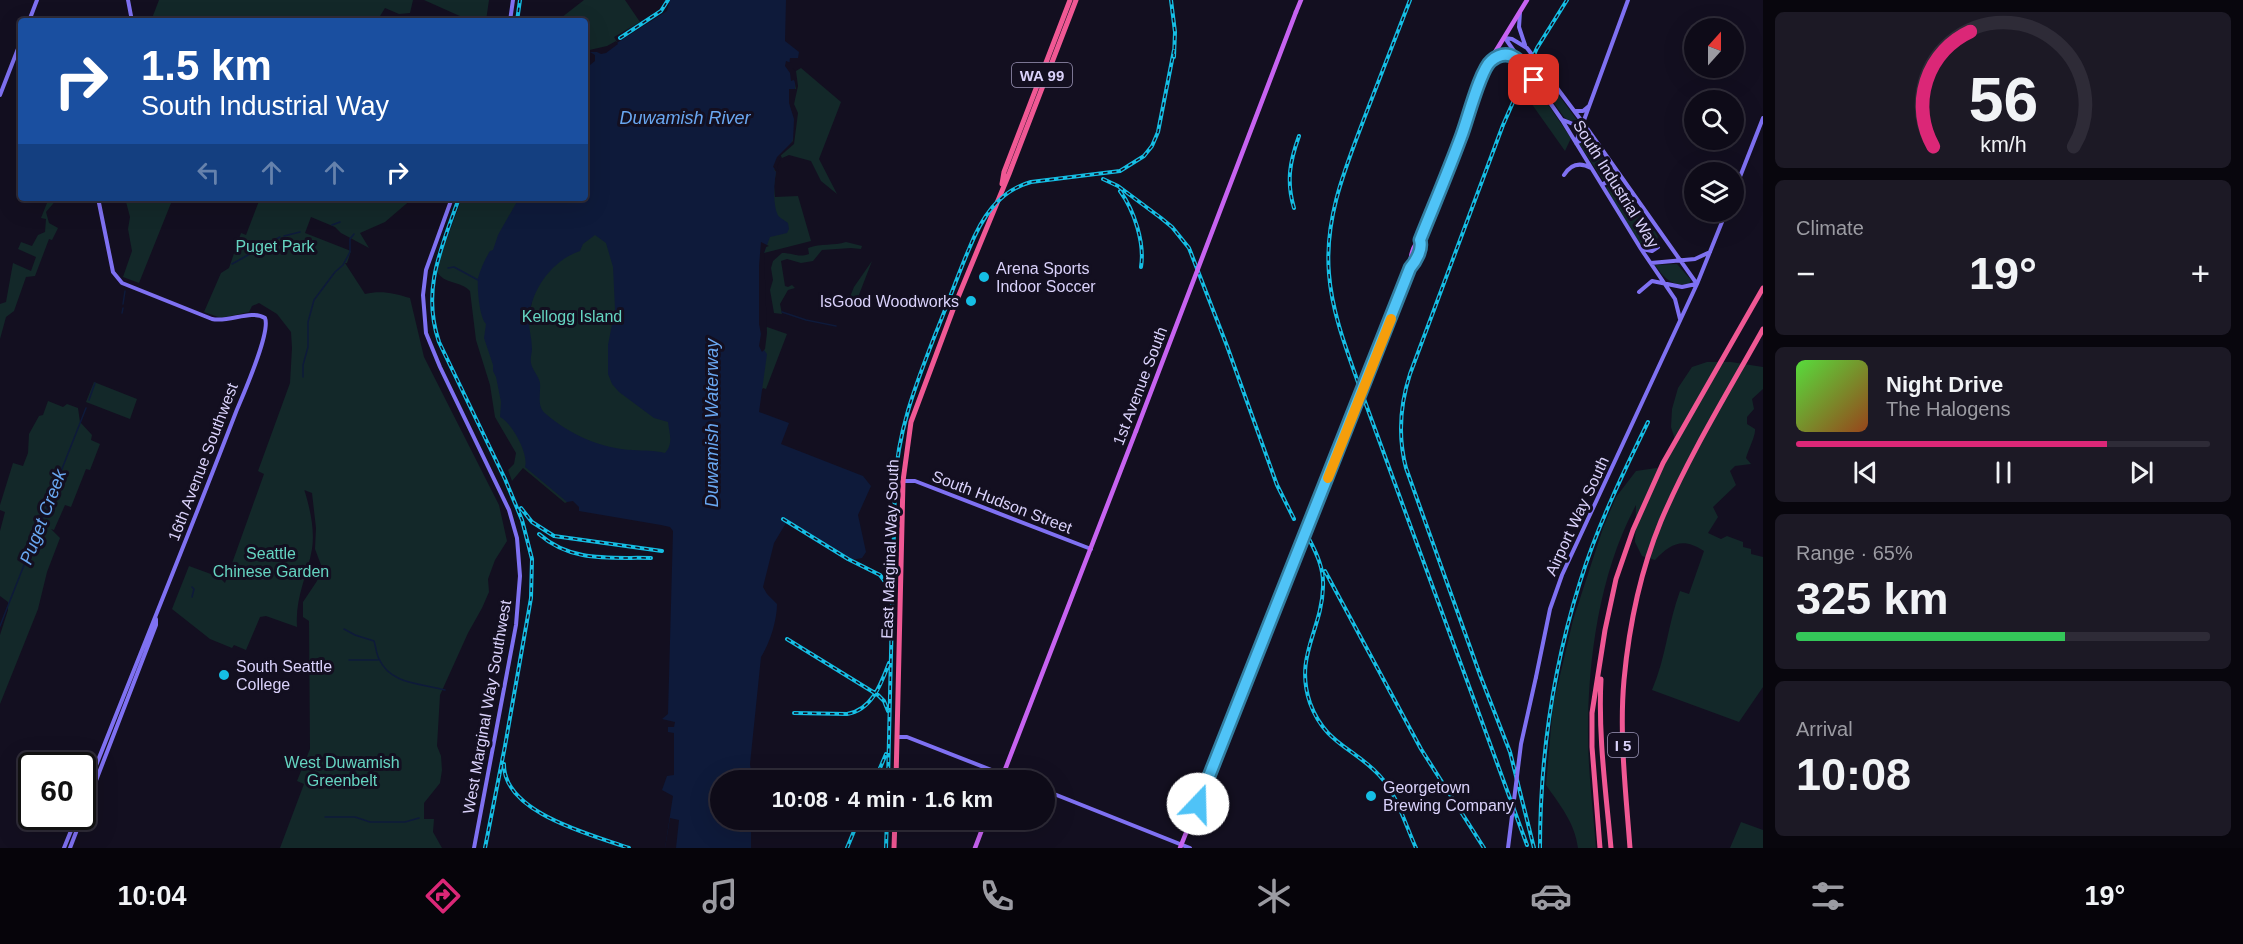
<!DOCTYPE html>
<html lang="en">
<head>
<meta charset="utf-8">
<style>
	:root { --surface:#0e0b18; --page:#1c1925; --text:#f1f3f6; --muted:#9b9ba2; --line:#2e2b37; --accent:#db2777 }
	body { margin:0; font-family:Arial,sans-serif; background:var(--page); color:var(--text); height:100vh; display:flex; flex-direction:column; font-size:22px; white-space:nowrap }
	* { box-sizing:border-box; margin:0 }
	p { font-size:20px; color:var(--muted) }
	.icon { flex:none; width:33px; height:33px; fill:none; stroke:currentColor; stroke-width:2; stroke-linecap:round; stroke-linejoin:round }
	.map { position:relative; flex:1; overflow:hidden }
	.sheet { display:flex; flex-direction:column; gap:12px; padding:12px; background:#08060d; width:480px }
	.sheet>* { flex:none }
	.top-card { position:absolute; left:18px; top:18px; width:570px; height:183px; border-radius:6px; box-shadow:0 6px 24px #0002,0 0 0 2px var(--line); background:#1a4fa0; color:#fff; overflow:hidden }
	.needle { width:39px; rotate:21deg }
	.tools { position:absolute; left:1684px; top:18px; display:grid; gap:12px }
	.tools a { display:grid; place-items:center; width:60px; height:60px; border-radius:50%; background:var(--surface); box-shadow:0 6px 24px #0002,0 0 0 2px var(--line); font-size:30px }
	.speed { position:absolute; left:18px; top:752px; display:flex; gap:12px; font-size:30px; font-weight:700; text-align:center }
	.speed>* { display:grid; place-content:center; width:78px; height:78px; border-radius:50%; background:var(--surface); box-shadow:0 6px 24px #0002,0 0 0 2px var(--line); line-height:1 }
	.speed .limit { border:3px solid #111; border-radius:9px; background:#fff; color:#111 }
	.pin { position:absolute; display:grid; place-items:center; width:51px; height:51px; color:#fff; margin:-26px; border-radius:12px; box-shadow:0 3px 9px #0006 }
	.me { position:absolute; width:66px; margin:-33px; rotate:21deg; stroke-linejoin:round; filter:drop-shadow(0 0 4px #0008) }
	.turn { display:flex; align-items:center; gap:21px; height:126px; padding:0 24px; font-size:27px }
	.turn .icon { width:78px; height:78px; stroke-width:2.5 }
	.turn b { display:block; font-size:42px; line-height:51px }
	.lanes { display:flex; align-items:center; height:57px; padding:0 24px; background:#0003; justify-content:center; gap:30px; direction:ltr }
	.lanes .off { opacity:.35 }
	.big { font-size:45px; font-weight:600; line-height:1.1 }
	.sheet .tile { flex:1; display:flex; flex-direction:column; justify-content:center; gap:9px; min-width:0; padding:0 21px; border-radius:9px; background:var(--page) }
	.sheet .dial { align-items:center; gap:0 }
	.dial svg { height:156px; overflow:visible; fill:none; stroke:var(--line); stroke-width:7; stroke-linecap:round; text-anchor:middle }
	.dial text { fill:var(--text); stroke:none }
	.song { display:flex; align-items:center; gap:18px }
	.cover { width:72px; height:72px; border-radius:9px; background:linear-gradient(135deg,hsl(110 70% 55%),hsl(20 70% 35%)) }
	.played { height:6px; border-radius:3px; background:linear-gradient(90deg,var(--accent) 75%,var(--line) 75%) }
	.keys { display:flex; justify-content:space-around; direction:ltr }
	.heat { display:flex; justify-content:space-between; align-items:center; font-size:33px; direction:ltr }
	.charge { height:9px; border-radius:4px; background:linear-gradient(90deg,#34c759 65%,var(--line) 0) }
	.trip { position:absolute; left:710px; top:770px; width:345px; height:60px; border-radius:30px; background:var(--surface); box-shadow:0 6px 24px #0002,0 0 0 2px var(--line); font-weight:600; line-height:60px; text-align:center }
	.dock { display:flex; height:96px; justify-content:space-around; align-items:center; background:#06040a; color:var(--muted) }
	.dock .icon { width:42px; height:42px }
	.dock .active { color:var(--accent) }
	.dock b { font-size:27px; color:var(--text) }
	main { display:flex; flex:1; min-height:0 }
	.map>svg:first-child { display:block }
	.green { fill:#132829 }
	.water { fill:#0e1a3a; fill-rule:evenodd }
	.pier { fill:#130f20 }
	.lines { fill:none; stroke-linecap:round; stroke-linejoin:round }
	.stream { stroke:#0e1a3a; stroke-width:1.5 }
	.secondary { stroke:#7f71f2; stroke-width:4 }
	.primary { stroke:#c763f1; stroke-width:4.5 }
	.highway { stroke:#f05894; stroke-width:5 }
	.rail-casing { stroke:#15bee4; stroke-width:4 }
	.rail { stroke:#130f20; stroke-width:1.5; stroke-dasharray:4.5; stroke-linecap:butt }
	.secondary-bridge { stroke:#7f71f2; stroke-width:4 }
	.primary-bridge { stroke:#c763f1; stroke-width:4.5 }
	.route-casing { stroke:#337fa1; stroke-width:15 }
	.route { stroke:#4fc3f7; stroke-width:10 }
	.slow { stroke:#f59e0b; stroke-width:10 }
	.poi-dot { fill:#15bee4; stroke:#130f20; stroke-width:2 }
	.labels { text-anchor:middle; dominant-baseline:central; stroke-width:6; stroke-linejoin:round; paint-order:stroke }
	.shield { fill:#130f20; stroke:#9e98b9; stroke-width:1.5 }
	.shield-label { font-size:15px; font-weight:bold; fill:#dad2fb }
	.street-label { font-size:16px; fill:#dad2fb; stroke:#130f20 }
	.park-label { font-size:16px; fill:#65d4c1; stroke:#130f20 }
	.poi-label { font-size:16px; fill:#dad2fb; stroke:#130f20; text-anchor:start }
	.water-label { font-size:18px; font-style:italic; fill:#69a7f1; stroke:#130f20 }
</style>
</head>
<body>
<main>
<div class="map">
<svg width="1763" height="848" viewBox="0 0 1763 848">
	<rect width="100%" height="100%" fill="#130f20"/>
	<!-- green -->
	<path class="green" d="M159,0H413L410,13L399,14L385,8L377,21H151Z
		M424,0H489L486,21H465L462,17Z
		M584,0H625L640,22L614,37L617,42L595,56L585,53V21H557Z
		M1535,63L1577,120L1569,121L1564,117L1531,72Z
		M801,68L841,102L819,159L837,194L821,181L811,161L789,155L782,158L780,154L773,167L776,172L774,186L775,197L798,196L811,241L764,253V289L757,275L770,150L794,104L796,71Z
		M1536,87L1571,138L1565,151L1531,103Z
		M1586,140L1593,143L1613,173L1603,180L1580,145L1581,141Z
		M1617,179L1656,233L1658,237L1654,246L1644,248L1636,239L1606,188Z
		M587,184L669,413L674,459L590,451L541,423L519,366L543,246L585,198Z
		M49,198H58L46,212L49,223L58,228L52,240L49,239L35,276L26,277L14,311L6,317L0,339V304L6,302L13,263L31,271L36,257L18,249L21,242L32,246L38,235L45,232L46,219L41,218Z
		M125,198H173L139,283L123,277L132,251L128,229L130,217Z
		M257,198H413L385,222L360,233L369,248L341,233L335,227L311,217L305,233L351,251L347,263H345L365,294C381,290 394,293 410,298L424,357L499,505L507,541L495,560L488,579L489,592L482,608L468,633L440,695L437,746L441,756L442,770L440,783L424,803V819H434L433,832L442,848H280L304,784L297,781L310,749L309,621L303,617V602L317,581L321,565L315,549L316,528L312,493L276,479L304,489C310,508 315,530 312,549C307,577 295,597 297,627L266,616L260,617L246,650L234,645L232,648L210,639L172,609L189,566L219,577L225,583L264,474L258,471L290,383L292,348L291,332L277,314L259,303L252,306L249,312L221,318L204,312L221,273L229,268L241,233L246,235L259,201Z
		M462,198H540L501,280L566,495L567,502L565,503L523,468L512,481L508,470L514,464L516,453L495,417L490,385L476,340L470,291C461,281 444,284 437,272L441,255Z
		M846,242L862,246L861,249L851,248L822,250L813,261L801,263L787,259L781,261L785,286L788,287L792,285L795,288L788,290L780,304L782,314L774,313L770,290L773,280L771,268L773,261L782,253C794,253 798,258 809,254L808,248C821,243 834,246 846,242Z
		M872,261L855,305L848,302L854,287Z
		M1677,264L1691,280L1689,284C1672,287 1664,278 1655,265Z
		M767,327L787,334L766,389L763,388L759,394L764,328Z
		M1707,362H1731L1763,367V389L1752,399L1754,409L1747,417V424L1755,429C1756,435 1748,450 1746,458L1751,464L1735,466L1730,471L1736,485L1713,507L1718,517L1708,533L1721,539L1727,536L1743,542V547L1751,549V554L1763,557V687L1739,722L1652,690C1666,658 1668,623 1680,591L1689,594L1704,551C1683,537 1671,543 1655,560L1642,556L1635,542L1636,505C1600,572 1588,657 1588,733C1588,771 1593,810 1596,848H1578C1575,823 1560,805 1546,785L1553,705L1573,620L1603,528L1616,497L1636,471L1663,467L1676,443L1671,427L1672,409L1678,388L1692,367Z
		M94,382L137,399L130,419L86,402Z
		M48,401L63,407L67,404L78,408L80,422L92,435L91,440L100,444L90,470L86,469L71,507L65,505L54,530L51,529L60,538L47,572L38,609L0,704V635L8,610V602L0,596V531L5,512L0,510V505L13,463L23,466L28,453L29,434L39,416L43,415Z
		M1741,822L1763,830V848H1730Z"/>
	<!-- water -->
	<path class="water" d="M670,0H786L785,41L799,52L798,58H790C788,65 794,72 795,80C796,88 793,96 794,104C797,122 798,144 780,155L774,170L776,172C774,183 773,203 777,213C778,218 785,220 788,223L789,229L787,233L770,237L764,253V350L767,354L759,412L789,423L781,444L863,476L871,486L858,515L866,552L862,558L847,561L786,523L774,543L763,587L767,594L777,604C777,620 770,643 761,657L750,764L752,780H720V819H751V848H665L673,796L662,790L667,776L674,775V733L668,732V727H674L675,722L662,719L668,714L673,531L670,527L661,525L579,511V507L573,501L567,502L525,467C529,454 512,423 500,417L501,402L496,377L493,371V365L484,338L486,324C479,317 477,286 478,278C481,268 485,259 490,251L493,250L498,235L519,198H585V65L593,60L592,56H585V53L609,48L667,11ZM595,235L606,243L613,267L615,309L608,345V374L612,384L619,392L654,418L668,422C669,432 674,444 665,453C654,450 644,451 633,450C602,449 569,434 546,414C536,406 541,394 540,383C539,376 532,370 531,363C530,358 532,353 532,349C532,338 528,327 529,317C532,288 553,260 580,251L583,244Z"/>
	<!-- pier -->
	<path class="pier" d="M616,41L618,44L606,53L601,54L597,52H590L595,55V61L585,69V63L591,59L590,57L585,59V55L587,54H585V51L607,46Z
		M786,61L792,63V68L796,71L798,86L794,104L798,113L794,144L779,157L781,159L777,166L779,172L773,167L777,157L793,141L794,119L789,103V89H796L795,83L794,80L791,81L790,73L785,66Z
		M761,242L769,246L766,247L764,253L767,333L765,349L762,352L759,346L761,334L759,324V266Z
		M670,818L679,820L676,848H665Z"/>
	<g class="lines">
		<!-- stream -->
		<path class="stream" d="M332,225L340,222
			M284,236L300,232
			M232,264L280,237
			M448,268L454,267L478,280
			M123,304L125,291
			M782,312L806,320L836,326
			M122,313L123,308
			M303,377V365L308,347V322L314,300L335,272L343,265L350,252V239L354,234
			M89,400L95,383
			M192,597L194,589L192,587
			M0,626L86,408
			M344,629L355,635L374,641C376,647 376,653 379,659C391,685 421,683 445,690
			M349,660H378
			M325,817H355L370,822H405L419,818"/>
		<!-- secondary -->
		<path class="secondary" d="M128,0L132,21
			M1520,12L1519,27L1525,45
			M29,21L37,0
			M510,21L513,0
			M1505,38L1562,120L1641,249L1675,299L1680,319
			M1505,38L1512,39L1527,48L1584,124L1697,284
			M1490,61C1501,56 1508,54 1520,59
			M0,95L21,41
			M1575,111H1583L1589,106
			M1563,120L1573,124L1583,123
			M1576,142L1628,0
			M1576,143L1584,139L1595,141
			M1564,175C1571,164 1580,162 1591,168
			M1602,185L1618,174
			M1734,192L1763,118
			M452,198L426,270L423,295L426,333L440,367L509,510L517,538L520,576L516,625L474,848
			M1642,249L1652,251L1658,247
			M1651,263L1695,259L1710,252
			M1639,292L1652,281L1682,287L1696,284
			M903,481H915L1091,549
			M1536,677L1550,609L1562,575L1697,284L1726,212
			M897,737H907L1017,780
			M1044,790L1190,848
			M82,801C133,671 186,542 236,412C243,395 271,332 265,318C251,309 229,323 212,319L122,283L113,272L98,198
			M64,848L77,816
			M70,848L156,625V619"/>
		<!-- primary -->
		<path class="primary" d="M1296,12L1301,0
			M1448,168L1446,164L1468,106L1471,103L1489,62L1527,0
			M1410,268C1410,259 1412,245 1420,240L1448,168L1451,165L1472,106L1471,103
			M1399,300C1403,290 1405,277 1411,267C1416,259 1423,250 1420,240
			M1001,780L1136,431
			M975,848L986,819
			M1180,848L1263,639"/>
		<!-- highway -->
		<path class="highway" d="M1002,184L1004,172L1070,0
			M1601,679C1598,736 1606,792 1611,848
			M896,780L903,481L911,422L954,307L1009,174L1076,0
			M894,848L895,819
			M1600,848L1592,747V713L1605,630L1616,579L1633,530L1663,463L1763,288
			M1630,848C1626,793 1619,736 1624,680C1629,626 1640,572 1661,521C1689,455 1728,392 1763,329"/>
		<!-- rail casing -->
		<g class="rail-casing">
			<path id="rail" d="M1171,0L1175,32L1174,57
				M1410,0C1396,37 1381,74 1367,111C1347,164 1324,216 1329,274C1332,313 1347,351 1360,388L1527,845
				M517,21L520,0
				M620,38L661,11L668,0
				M1103,179L1118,186L1161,218L1172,227L1189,248L1227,346L1277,485L1294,519
				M1120,191C1134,210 1145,243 1141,267
				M459,198C442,247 421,289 439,342L505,479L522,520L532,559L531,598L505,746L485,848
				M1294,208C1286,181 1290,161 1299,136
				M521,508L532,522L554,536L662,551
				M783,519L848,559L880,575L889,587L891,594
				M539,534C572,563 610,557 651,558
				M1309,539C1317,554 1324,569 1323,587C1322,630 1294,656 1310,703C1325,744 1353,747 1379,775C1397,794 1405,824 1416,848
				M1325,571L1421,749L1484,848
				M787,639L878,695L884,701L888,711
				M794,713L847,714C872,710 881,684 889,663
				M504,764C503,813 593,835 629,848
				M875,780L886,754
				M888,780L895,486C897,432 916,384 935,335C947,306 957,277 969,249C981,219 998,191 1031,182L1120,171L1144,156L1152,146L1158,132L1174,50
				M847,848L859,819
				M886,848L887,819
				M1534,848L1510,752L1480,675L1406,468C1398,437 1400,405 1410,374L1503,125L1537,48L1567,0
				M1540,848C1540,758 1553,668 1580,582C1597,527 1623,473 1648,422"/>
		</g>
		<!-- rail -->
		<use href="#rail" class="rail"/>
		<!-- secondary-bridge -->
		<path class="secondary-bridge" d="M1508,848L1521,744L1536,677"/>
		<!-- primary-bridge -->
		<path class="primary-bridge" d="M1136,431L1296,12
			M1263,639L1399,300"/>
	</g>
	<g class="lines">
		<!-- route casing -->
		<g class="route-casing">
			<path id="route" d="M1198,804L1410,268C1416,261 1423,249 1420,240C1434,205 1448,172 1461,137C1467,122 1480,70 1491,61C1511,44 1524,65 1534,80"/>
		</g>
		<!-- route -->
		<use href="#route" class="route"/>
		<!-- slow -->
		<path class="slow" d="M1328,478L1391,319"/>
	</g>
	<!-- markers -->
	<g class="poi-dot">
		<circle cx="984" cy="277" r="6"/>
		<circle cx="971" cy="301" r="6"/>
		<circle cx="224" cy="675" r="6"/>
		<circle cx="1371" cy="796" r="6"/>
	</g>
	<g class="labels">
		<!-- shield labels -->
		<g class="shield">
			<rect x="1012" y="63" width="60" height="24" rx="4.5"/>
			<rect x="1608" y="733" width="30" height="24" rx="4.5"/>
		</g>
		<g class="shield-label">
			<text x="1042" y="75">WA 99</text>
			<text x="1623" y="745">I 5</text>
		</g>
		<!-- street labels -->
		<g class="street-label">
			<text transform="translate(1616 184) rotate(58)">South Industrial Way</text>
			<text transform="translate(1140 386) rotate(-69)">1st Avenue South</text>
			<text transform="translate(203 462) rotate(-69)">16th Avenue Southwest</text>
			<text transform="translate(1002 502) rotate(21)">South Hudson Street</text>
			<text transform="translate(1577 516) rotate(-65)">Airport Way South</text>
			<text transform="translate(890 549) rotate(-88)">East Marginal Way South</text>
			<text transform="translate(487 707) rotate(-80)">West Marginal Way Southwest</text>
		</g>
		<!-- park labels -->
		<g class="park-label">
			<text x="275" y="246">Puget Park</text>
			<text x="572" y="316">Kellogg Island</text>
			<text x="271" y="553">Seattle<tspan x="271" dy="18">Chinese Garden</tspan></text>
			<text x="342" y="762">West Duwamish<tspan x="342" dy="18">Greenbelt</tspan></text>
		</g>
		<!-- poi labels -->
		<g class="poi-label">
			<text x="996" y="268">Arena Sports<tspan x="996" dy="18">Indoor Soccer</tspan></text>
			<text x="959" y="301" text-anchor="end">IsGood Woodworks</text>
			<text x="236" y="666">South Seattle<tspan x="236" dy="18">College</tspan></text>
			<text x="1383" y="787">Georgetown<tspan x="1383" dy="18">Brewing Company</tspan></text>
		</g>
		<!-- water labels -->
		<g class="water-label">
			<text x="685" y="118">Duwamish River</text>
			<text transform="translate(712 423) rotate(-90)">Duwamish Waterway</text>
			<text transform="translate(43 517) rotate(-69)">Puget Creek</text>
		</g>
	</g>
</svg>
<div class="tools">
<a><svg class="needle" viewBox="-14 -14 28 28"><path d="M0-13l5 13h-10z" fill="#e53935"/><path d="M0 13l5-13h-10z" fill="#9b9ba2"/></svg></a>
<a><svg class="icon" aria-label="search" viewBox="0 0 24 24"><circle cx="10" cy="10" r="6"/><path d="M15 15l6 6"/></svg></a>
<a><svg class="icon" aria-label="layers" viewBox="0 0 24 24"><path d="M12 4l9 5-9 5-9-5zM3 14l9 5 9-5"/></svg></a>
</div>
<div class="speed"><div class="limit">60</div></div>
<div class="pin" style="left:1534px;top:80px;background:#d93025"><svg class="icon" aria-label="arrive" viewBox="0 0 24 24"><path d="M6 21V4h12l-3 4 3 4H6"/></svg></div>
<svg class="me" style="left:1198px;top:804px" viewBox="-20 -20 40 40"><circle r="19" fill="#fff"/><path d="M0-13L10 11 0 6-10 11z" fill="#4fc3f7"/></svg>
<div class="trip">10:08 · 4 min · 1.6 km</div>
<div class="top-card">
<div class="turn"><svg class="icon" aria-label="right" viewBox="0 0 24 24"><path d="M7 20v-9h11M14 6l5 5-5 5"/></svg><div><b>1.5 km</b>South Industrial Way</div></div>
<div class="lanes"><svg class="icon off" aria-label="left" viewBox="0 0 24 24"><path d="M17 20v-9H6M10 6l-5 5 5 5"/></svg><svg class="icon off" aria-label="ahead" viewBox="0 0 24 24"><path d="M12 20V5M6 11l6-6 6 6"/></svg><svg class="icon off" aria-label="ahead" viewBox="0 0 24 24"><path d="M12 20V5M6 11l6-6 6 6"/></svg><svg class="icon" aria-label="right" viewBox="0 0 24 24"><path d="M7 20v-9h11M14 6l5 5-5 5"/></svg></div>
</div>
</div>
<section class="sheet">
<div class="tile dial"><svg viewBox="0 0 100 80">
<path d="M14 69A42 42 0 1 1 86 69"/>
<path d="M14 69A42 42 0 0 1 33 10" stroke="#db2777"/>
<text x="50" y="56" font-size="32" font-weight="700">56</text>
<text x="50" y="72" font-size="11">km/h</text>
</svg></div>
<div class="tile"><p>Climate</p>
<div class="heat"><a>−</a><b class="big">19°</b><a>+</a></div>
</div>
<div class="tile">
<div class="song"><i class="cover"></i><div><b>Night Drive</b><p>The Halogens</p></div></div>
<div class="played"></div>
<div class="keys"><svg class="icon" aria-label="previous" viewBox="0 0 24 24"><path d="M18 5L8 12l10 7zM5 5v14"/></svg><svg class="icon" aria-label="pause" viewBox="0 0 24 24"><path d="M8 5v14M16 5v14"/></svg><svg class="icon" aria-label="next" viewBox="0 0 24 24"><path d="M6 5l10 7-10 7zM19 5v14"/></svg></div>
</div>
<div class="tile"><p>Range · 65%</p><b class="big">325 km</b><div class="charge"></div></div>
<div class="tile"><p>Arrival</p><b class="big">10:08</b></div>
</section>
</main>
<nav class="dock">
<b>10:04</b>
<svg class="icon active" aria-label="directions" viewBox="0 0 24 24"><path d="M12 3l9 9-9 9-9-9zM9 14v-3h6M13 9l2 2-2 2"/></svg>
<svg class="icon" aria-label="music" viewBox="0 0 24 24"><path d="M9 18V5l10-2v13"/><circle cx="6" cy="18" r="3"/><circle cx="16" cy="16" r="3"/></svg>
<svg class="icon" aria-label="phone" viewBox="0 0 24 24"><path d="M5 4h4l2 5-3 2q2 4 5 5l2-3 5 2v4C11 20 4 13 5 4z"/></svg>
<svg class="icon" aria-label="climate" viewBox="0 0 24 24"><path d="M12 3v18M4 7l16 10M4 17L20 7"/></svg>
<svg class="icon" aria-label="car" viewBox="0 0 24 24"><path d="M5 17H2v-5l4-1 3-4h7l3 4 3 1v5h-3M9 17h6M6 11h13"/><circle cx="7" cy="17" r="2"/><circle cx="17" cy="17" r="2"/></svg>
<svg class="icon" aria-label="filters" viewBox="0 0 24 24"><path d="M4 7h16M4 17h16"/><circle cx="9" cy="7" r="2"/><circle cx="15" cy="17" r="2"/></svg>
<b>19°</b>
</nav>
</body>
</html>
